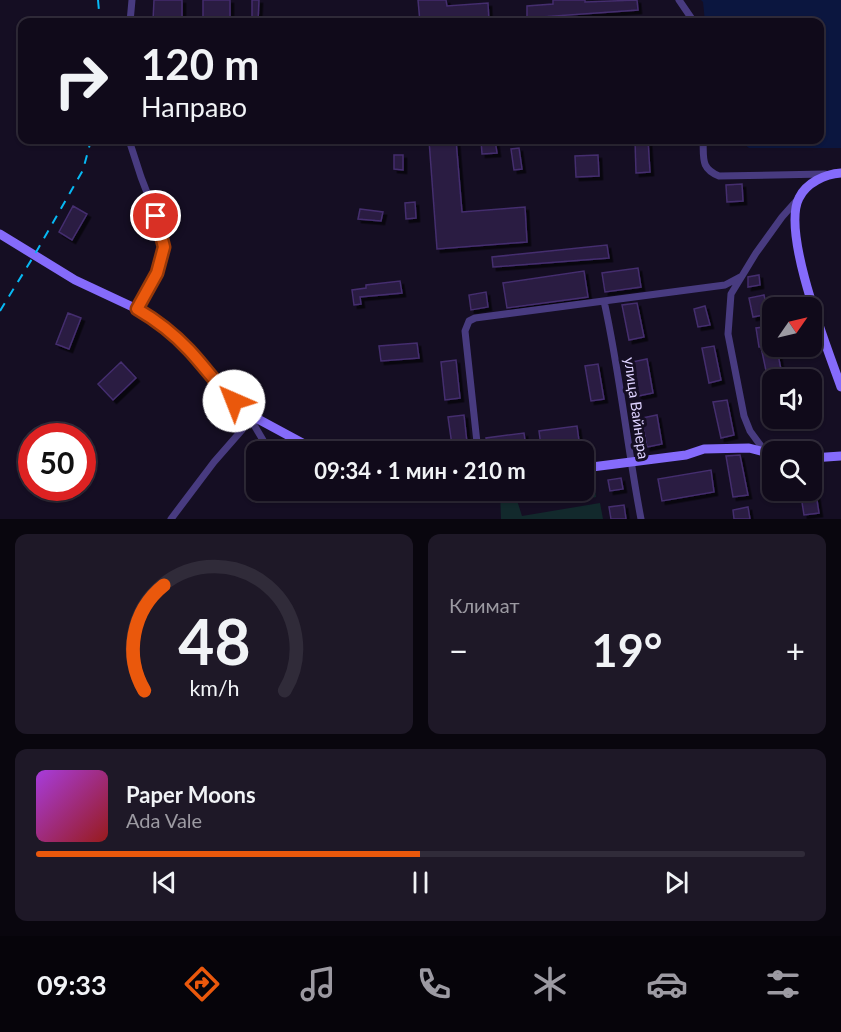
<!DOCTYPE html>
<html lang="ru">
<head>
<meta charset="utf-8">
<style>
	:root { --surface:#100a1a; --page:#1e1827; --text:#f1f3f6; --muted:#9c9aa2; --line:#302b39; --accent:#ea580c }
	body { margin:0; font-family:Lato,sans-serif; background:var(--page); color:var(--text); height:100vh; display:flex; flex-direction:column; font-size:22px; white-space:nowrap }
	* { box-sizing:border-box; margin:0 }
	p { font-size:20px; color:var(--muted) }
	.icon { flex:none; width:33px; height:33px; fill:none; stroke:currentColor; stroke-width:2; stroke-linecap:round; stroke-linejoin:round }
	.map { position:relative; height:519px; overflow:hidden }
	.sheet { display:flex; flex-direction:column; gap:15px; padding:15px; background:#09060e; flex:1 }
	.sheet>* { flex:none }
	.guide { position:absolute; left:18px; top:18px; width:806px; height:126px; border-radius:12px; box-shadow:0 2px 4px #0004,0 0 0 2px var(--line); background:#100a1a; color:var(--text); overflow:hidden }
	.needle { width:39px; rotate:56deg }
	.controls { position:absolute; left:762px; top:297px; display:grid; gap:12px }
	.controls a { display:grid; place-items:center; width:60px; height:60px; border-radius:12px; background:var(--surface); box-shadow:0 2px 4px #0004,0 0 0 2px var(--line); font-size:30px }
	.speed { position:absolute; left:18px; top:423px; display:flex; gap:12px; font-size:30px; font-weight:700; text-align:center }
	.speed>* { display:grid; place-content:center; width:78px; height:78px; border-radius:50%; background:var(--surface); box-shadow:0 2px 4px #0004,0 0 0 2px var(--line); line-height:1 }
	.speed .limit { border:9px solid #d22; background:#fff; color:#111 }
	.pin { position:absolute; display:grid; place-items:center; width:51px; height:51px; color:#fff; margin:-26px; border:3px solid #fff; border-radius:50%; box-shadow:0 2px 6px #0007 }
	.me { position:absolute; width:66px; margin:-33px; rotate:316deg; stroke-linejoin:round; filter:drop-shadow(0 0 4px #0008) }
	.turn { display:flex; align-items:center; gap:21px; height:126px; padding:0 24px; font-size:27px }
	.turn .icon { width:78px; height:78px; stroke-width:2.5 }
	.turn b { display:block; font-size:42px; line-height:51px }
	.big { font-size:45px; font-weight:700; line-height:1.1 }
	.sheet .widget { flex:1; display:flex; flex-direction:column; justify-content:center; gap:9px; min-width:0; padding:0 21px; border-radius:12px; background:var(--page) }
	.sheet .dial { align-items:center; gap:0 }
	.dial svg { height:156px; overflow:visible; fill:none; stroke:var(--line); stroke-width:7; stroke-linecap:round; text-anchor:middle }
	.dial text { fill:var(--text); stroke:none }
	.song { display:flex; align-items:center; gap:18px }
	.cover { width:72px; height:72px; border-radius:9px; background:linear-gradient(135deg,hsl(280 70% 55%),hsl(0 70% 35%)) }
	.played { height:6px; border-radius:3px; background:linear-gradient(90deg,var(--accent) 50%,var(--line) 50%) }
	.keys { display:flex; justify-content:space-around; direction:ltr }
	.heat { display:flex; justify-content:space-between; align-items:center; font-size:33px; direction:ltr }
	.sheet .tiles { flex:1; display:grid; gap:15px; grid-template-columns:1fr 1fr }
	.widget:last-child { grid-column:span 2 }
	.trip { position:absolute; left:246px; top:441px; width:348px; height:60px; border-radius:12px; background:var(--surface); box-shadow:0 2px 4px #0004,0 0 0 2px var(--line); font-weight:700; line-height:60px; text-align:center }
	.tab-bar { display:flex; height:96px; justify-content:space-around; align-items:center; background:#06040a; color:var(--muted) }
	.tab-bar .icon { width:42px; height:42px }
	.tab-bar .selected { color:var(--accent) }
	.tab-bar b { font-size:27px; color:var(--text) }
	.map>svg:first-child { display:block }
	.green { fill:#12292c }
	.water { fill:#0b163f }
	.building { fill:#291b43; stroke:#442e6e; stroke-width:1.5; filter:url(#shadow) }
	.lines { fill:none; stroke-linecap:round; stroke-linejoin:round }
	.street { stroke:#483b80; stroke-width:7 }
	.secondary { stroke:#856bfb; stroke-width:9 }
	.rail { stroke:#07b9f4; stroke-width:2; stroke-dasharray:9 8; stroke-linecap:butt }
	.route-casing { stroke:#983908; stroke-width:15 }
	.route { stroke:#ea580c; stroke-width:10 }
	.labels { text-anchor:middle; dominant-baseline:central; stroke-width:6; stroke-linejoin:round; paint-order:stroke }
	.street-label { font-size:15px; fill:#ddd1fe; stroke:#150e23 }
</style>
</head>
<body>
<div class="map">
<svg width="841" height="519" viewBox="0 0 841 519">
	<defs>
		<filter id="shadow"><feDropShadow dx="3.5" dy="3.5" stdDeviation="0" flood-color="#0009"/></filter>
	</defs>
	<rect width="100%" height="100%" fill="#150e23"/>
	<!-- green -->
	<path class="green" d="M592,471L596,497L583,500L581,491L584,490V472Z
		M500,491H514L522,516L600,503L603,519H501Z"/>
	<!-- water -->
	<path class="water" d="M701,0H841V148H749L739,140H819V22H705L703,2Z"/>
	<!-- building -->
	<path class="building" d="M154,0H182V21H153Z
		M203,0H230V22H203Z
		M252,0H259L258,21H252Z
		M418,0H446L447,6L488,3L489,22H420Z
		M553,0H585V2L637,0L638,10L527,18V6L553,4Z
		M429,140H456L462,212L525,207L527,242L437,249Z
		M481,140H495L497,153L482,154Z
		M635,140H648L650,172L636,173Z
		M519,148L522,169L514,170L511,149Z
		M394,155H403V170L394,169Z
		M598,155L599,176L576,177L575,156Z
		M742,184L743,201L727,202L726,185Z
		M415,202L416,218L406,219L405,203Z
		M73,206L87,214L72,240L59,232Z
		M360,209L383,212L381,221L358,219Z
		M607,245L609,258L493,267L492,257Z
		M638,268L641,287L605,292L602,273Z
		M584,271L588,297L507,308L503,283Z
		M759,275L760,285L748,287V277Z
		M400,281L402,293L360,297L361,304L354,305L352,290L366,288V285Z
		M486,292L488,307L471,310L469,295Z
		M764,295L768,314L753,317L749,298Z
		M637,303L644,337L629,340L622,305Z
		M705,306L710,325L698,327L694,309Z
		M68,313L81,318L69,349L56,344Z
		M771,326L772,355L778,354L783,380H768L761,347H759L756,328Z
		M417,343L419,358L381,361L379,346Z
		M714,346L721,380L709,383L702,348Z
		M647,359L653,393L638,396L632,362Z
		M456,360L460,398L445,400L441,362Z
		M121,362L136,378L113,400L98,384Z
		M598,364L604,399L591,401L585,366Z
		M727,400L734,435L721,438L713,402Z
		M464,415L468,452H453L448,417Z
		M657,415L662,444L647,447L642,418Z
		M577,426L579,441L541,446L539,431Z
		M524,433L526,448L488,452L486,438Z
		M740,455L748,495L733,497L726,456Z
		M711,470L714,492L662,501L658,479Z
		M621,478L623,489L610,491L608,480Z
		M816,494L819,513L804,515L801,496Z
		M624,505L626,519H611L609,507Z
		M748,507L750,519H734L733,510Z"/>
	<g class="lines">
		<!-- street -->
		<path class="street" d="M679,0L694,22
			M130,22L132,0
			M129,140L141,177L156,216L164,247L157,273L137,309
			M703,140C704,158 700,168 719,176L825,174
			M742,276L731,294L728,334L744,416L750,431L766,453
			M604,301C620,373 627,446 641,519
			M478,452L465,331L469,321L475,318L725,285L742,276L756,253L782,217L798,199
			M171,519L214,462L242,430L247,413L270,452"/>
		<!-- secondary -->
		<path class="secondary" d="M841,173C825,174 806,183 799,198C781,233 828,350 841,387
			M0,234L75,280L137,309L155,320L190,351L220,388L247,413L319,452
			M812,458L841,456
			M584,468L686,455L704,449L749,448L772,454
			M385,490L407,493L421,490"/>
		<!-- rail -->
		<path class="rail" d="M98,0L100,22
			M0,311L35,254L83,170L91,140"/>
	</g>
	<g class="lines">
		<!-- route casing -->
		<g class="route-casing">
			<path id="route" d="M156,216L164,247L157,273L137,309C156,320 174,334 189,350C205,367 217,385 234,401"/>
		</g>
		<!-- route -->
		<use href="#route" class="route"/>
	</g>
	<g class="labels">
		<!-- street labels -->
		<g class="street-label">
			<text transform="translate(637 408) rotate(82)">улица Вайнера</text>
		</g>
	</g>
</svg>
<div class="controls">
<a><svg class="needle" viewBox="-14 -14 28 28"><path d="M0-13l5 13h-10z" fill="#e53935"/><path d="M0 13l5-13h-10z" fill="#9c9aa2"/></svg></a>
<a><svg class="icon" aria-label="sound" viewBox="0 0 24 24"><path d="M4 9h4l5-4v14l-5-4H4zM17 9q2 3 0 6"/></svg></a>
<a><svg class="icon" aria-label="search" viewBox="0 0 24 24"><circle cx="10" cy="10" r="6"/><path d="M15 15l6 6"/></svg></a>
</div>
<div class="speed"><div class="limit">50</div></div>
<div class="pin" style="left:156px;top:216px;background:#d93025"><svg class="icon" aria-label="arrive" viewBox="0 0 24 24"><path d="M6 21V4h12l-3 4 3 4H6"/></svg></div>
<svg class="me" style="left:234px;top:401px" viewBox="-20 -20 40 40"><circle r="19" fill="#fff"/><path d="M0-13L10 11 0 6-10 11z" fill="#ea580c"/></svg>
<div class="trip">09:34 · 1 мин · 210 m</div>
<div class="guide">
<div class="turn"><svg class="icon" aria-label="right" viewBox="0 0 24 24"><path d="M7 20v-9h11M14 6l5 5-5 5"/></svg><div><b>120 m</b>Направо</div></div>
</div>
</div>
<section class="sheet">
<div class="tiles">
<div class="widget dial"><svg viewBox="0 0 100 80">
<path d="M14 69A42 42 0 1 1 86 69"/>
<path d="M14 69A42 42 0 0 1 24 15" stroke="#ea580c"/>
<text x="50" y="56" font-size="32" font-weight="700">48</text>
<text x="50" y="72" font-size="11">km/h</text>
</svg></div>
<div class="widget"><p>Климат</p>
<div class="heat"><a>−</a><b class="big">19°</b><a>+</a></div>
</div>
<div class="widget">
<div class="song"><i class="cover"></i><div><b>Paper Moons</b><p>Ada Vale</p></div></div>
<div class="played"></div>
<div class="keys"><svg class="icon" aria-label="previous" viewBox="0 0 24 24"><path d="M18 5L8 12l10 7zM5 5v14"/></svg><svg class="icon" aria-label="pause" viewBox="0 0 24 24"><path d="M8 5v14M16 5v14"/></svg><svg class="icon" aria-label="next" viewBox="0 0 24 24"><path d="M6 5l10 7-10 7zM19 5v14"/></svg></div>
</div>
</div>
</section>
<nav class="tab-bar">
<b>09:33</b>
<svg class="icon selected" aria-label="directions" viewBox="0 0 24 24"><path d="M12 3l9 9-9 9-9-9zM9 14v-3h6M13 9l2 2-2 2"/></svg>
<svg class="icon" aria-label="music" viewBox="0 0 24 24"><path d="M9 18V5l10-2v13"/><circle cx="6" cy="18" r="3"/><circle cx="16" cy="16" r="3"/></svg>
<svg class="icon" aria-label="phone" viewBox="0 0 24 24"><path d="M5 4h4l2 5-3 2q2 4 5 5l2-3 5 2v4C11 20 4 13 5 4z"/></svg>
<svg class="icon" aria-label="climate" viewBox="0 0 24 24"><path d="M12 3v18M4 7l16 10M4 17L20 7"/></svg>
<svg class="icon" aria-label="car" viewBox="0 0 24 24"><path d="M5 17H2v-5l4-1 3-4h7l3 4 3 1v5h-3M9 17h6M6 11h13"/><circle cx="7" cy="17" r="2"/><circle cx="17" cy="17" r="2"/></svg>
<svg class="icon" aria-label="filters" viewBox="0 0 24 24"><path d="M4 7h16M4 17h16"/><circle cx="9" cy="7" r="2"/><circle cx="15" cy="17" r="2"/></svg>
</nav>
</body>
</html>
